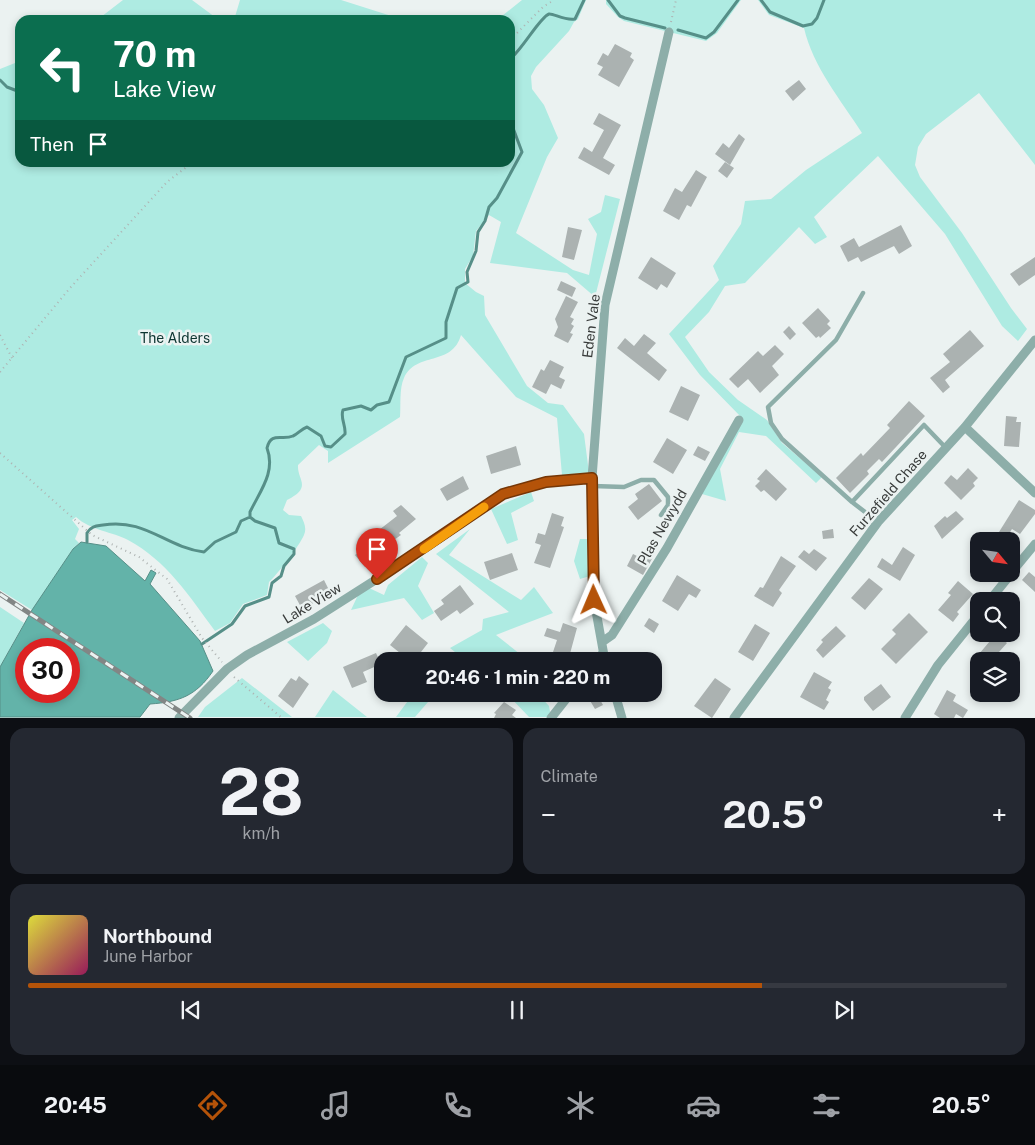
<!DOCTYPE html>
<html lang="en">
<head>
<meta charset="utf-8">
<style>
	:root { --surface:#171b24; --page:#242831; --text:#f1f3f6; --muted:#9ea1a6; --line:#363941; --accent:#b45309 }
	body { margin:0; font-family:"Public Sans",sans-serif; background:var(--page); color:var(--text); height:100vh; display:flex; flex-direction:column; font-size:19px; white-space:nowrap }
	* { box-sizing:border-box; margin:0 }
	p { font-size:16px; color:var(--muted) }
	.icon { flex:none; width:28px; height:28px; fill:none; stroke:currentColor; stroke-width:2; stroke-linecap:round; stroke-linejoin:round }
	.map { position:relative; height:718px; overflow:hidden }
	.panel { display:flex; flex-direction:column; gap:10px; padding:10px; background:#0d0f14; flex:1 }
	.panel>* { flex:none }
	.hud { position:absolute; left:15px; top:15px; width:500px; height:152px; border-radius:15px; box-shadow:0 2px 8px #0003; background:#0b6e4f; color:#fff; overflow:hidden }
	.needle { width:32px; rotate:119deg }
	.tools { position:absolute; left:970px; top:532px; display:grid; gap:10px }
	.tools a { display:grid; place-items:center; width:50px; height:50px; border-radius:10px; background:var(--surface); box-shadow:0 2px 8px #0003; font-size:25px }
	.speed { position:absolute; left:15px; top:638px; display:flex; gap:10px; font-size:25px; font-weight:700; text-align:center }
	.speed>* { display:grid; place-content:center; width:65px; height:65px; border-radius:50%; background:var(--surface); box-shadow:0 2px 8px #0003; line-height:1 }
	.speed .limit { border:8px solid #d22; background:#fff; color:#111 }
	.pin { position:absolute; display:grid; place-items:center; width:42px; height:42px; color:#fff; margin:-51px -21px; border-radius:50% 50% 50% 0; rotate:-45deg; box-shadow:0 0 5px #0007 }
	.pin .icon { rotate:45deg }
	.me { position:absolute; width:55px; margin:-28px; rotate:359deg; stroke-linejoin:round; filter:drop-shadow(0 0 4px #0008) }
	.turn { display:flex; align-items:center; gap:18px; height:105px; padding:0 15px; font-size:22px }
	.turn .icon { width:65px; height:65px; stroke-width:2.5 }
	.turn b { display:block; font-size:35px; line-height:42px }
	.then { display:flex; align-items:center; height:48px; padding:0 15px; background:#0003; gap:10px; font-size:19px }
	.big { font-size:38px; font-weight:700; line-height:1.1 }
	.panel .tile { flex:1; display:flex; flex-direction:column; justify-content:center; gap:8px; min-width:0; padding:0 18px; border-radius:15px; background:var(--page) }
	.panel .dial { align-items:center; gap:0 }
	.dial b { font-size:65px; line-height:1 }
	.song { display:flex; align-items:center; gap:15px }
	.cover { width:60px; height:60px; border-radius:8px; background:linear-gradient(135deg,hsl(60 70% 55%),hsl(330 70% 35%)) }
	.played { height:5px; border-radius:2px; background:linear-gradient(90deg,var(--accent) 75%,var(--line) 75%) }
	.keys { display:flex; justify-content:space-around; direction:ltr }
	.heat { display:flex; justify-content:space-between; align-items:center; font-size:28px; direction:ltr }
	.panel .tiles { flex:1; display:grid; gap:10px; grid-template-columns:1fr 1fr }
	.tile:last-child { grid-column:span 2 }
	.trip { position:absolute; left:374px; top:652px; width:288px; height:50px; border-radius:15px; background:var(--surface); box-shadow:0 2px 8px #0003; font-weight:700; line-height:50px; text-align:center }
	.menu { display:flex; height:80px; justify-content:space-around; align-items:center; background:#090b0e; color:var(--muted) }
	.menu .icon { width:35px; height:35px }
	.menu .current { color:var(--accent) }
	.menu b { font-size:22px; color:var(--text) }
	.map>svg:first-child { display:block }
	.green { fill:#aeebe2 }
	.water { fill:#63b3a9; stroke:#568f88; fill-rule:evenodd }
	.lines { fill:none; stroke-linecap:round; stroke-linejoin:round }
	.stream { stroke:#568f88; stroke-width:3 }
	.building { fill:#abb2b1 }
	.path { stroke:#aeb3b2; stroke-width:2; stroke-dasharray:1 4; stroke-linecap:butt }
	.lane { stroke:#8daea9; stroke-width:4.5 }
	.street { stroke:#8daea9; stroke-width:9 }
	.rail-casing { stroke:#828685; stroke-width:5 }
	.rail { stroke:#ebf2f1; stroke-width:3; stroke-dasharray:9; stroke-linecap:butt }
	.route-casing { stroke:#753606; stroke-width:12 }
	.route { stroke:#b45309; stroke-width:9 }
	.slow { stroke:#f59e0b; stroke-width:9 }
	.labels { text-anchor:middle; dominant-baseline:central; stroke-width:5; stroke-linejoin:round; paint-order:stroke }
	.street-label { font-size:14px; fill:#393c3b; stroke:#ebf2f1 }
	.park-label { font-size:14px; fill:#0c3430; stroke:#ebf2f1 }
</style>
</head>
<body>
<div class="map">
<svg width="1035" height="718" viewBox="0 0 1035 718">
	<rect width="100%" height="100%" fill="#ebf2f1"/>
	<!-- green -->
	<path class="green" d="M123,0H192L219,20H97Z
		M240,0H341L404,20H234Z
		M522,0H586L578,19L574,22L569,31L536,67L531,76L532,89L544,105L558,138L547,157L516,233L573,270L589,275L597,234L588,219L601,212L605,195L620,199L595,297L567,273L490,263L501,222L489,215L476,231L473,256L465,269V283L476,292L484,296L485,315L527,386L548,403L563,405L584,434L589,473L562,475L557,418L516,397L461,335C452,367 416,351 404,378C399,389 401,405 400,417L328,463V451L319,445L298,465C297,480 313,487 287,500L283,510L289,515L301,516C304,522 307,528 304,535C300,545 277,575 269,582L267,595L243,604L230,623L215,631C190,597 166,560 128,540C113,532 90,530 76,517L72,520L79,529L75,539L79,543L73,549L32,610L0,590V69L20,61V162H510V20H497Z
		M606,0H741L717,33L706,41L624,21L618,17L606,4Z
		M758,0H1035V165L979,93L926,134L918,147L915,165L920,177L962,233L1011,308L1027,329L1018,341L1002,326L945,234L878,156L814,217L827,237L815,244L799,227L745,283L725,286L709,312L685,337L709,372L738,400L767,420L782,443L822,477L816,483L766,436L739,432L720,469L726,501L702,494L742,418L700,375L669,334L719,280L713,266L741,224L745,201L771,199L806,170L862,133C841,100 813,67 804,28L769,15Z
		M531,492L534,501L511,513L518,540L507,544L491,509Z
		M470,529L449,555L521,600L534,587L553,613L496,635L525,658V661H466L450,648L482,630L483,619L509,612L436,554Z
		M580,539H589L590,576L580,579L574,561Z
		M422,557L428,563L418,586L434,613L422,620L404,598L351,610L358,595L369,588L384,595L388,585Z
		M0,607L24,623L0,667Z
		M323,623L332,631L327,643L308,661L287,642Z
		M242,678L292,717H198L205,707Z
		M333,690L367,717H315Z
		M413,694H435L415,717H396Z
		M507,694H538L549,706L551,717H529Z"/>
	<!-- water -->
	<path class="water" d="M81,542L106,546L145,581L151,570L156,573L150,584L200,641L213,671C196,696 179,702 150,704L140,717H0V667L32,610L73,549ZM26,649H69V691H26Z"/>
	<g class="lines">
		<!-- stream -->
		<path class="stream" d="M608,0L620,16L625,18L665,28
			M761,0L770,12L803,26L812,24L817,18L824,0
			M678,30L706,38L714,32L738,0
			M510,59C522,50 540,17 549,14C553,13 565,21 575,19L584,0
			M0,80L7,87L20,92
			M250,517V512C260,491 276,472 267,448C271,431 282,441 293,436C298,434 301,429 307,427L321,436L325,446L331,447L345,434C346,425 340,418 343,410L361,406L371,410L377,405L389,402L406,357L446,338V322L457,288L468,282L467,272L476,251L478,232L485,221L489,207L497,198L522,152L510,120
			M87,542V533C91,526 96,526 103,525C146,518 165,547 204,552L215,542L236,532L241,521L250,517
			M202,644L232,624L245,606L269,597L272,583L281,576L284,566L294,554V549L279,543L275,528L255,521L250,517"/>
	</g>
	<!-- building -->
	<path class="building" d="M615,44L632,53L630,57L634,60L619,87L598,75L603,67L597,64L603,53L608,56Z
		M799,80L806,89L793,101L785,91Z
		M599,113L621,125L603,158L615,165L609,175L578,158L584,147L592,152L604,130L593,124Z
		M739,134L745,139L730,165L715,154L723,143L729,148Z
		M725,162L734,168L727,178L718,171Z
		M696,170L707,177L691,207L687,205L679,220L663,211L675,188L682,192Z
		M901,225L912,246L899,254L894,246L861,262L858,257L848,262L840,246L854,238L859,247Z
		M568,227L582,230L574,260L562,257Z
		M651,257L676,273L667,288L661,284L657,290L638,278Z
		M1035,257V275L1019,286L1010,274Z
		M561,281L576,288L572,297L557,290Z
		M566,296L578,302L570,317L574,319L571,324L574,326L570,333L573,334L568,343L554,336L558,327L555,319Z
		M818,308L830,321L827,324L831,328L820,338L819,336L816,338L802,323Z
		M789,326L796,334L790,340L783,332Z
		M970,330L984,346L945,380L950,387L943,393L930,378L950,362L943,354Z
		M644,334L656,343L647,353L667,370L659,381L617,348L625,338L634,346Z
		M775,345L784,354L772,366L779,375L760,393L748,379L738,388L729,379L758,351L763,356Z
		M550,360L564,367L559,377L565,380L561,389L551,384L546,394L532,387L541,369L544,371Z
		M681,386L700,395L688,421L669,412Z
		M909,401L925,416L882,462L879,459L867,471L869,474L850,493L836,478L861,453L863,456L890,428L887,425Z
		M1006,416L1017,417L1016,422H1021L1019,447L1004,446Z
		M667,438L687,450L673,474L653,462Z
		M516,446L521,465L491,474L486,456Z
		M698,446L710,452L705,461L693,455Z
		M968,468L978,478L973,483L975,486L961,500L944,483L951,475L957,480Z
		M766,469L787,489L776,501L764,490L761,492L755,486L760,481L757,479Z
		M463,476L469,489L447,501L440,489Z
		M649,484L662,501L638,520L628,507L638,499L635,494Z
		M1019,500L1035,510V514L1020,534L1012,529L1007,537L999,532Z
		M672,501L681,505L670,523L663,519L671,507Z
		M401,505L416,519L399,533L401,535L377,552L379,555L365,567L355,555L364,548L358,539L366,533L370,537L397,516L393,511Z
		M956,511L964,519L942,539L934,526L945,516L947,518Z
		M552,513L564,517L561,526L564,527L550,568L534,563L541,545L535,543L538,533L545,535Z
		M833,529L834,538L823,539L822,531Z
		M903,547L915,555L900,581L877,567L882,558L892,565Z
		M814,549L827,558L816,571L798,557L804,550L809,554Z
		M645,552L653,557L643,575L627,566L633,554L641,558Z
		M512,553L518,570L490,580L484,562Z
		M781,556L796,566L779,590L782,593L773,607L754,596L760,587L763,588Z
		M1029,572L1035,577V592L1022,580Z
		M677,575L701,590L696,598L689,594L678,611L662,601Z
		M869,578L883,589L865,610L851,598Z
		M324,580L331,594L302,609L295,596Z
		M958,581L973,594L957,612L959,614L953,622L938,610L951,595L948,593Z
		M460,585L474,604L460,614L457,610L441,621L434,611L444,604L441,600Z
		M909,613L928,632L896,664L881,649L896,634L892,630Z
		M649,618L659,624L654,633L644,626Z
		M563,623L577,628L568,661H550L557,640L544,636L547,628L560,632Z
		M755,624L770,633L753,661L738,652Z
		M406,625L428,643L414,661H410L390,645Z
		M836,626L846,636L823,658L816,650L823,642L821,640Z
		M991,634H997L1007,643L991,661H973L990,641L987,639Z
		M376,653L381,664L363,672L367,682L352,688L343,667Z
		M814,672L832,682L828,688L831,690L826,700L829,702L824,710L800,697Z
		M299,676L309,684L293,708L278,696L291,678L296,681Z
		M715,678L731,689L712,718L694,706Z
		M881,684L891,697L873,711L864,700V697Z
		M947,690L956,695L953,701L968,710L963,718L956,714L954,718H940L934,714Z
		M586,694H597L603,705L595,709Z
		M504,702L516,710L512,715L516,718H494L496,714L494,713Z"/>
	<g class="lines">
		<!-- path -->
		<path class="path" d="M671,22L676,0
			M510,40L543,7L554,0
			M0,335L12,358
			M0,372L70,288L167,182L193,162
			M0,453L92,535L139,557L167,579L202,638L222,662
			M234,677L282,718"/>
		<!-- lane -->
		<path class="lane" d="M863,293L836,340L768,407L771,423L782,439L852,502L878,522
			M593,486L624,487L641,480H654L668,497V505L661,515
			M852,502L924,425L946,448"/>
		<!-- street -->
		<path class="street" d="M965,427L1035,493
			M1011,573L1035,544
			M989,601L1011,574
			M602,642L612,635L667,548L739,420
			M596,661L603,653
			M605,661L594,600L592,478L605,305L669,32
			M615,694L622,718
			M179,718L227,669L247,655L314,619L424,549L503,494L546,482L592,478
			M551,718L570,694
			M734,718L878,522L965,427L1035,340
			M905,718L938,665L979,614"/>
		<!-- rail casing -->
		<g class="rail-casing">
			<path id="rail" d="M0,594L190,718"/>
		</g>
		<!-- rail -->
		<use href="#rail" class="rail"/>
	</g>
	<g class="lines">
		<!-- route casing -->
		<g class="route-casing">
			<path id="route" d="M377,579L503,494L546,482L592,478L594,600"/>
		</g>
		<!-- route -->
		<use href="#route" class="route"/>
		<!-- slow -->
		<path class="slow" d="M424,549L484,507"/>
	</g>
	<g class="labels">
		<!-- street labels -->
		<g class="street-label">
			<text transform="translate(591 326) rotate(-83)">Eden Vale</text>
			<text transform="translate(888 493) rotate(-49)">Furzefield Chase</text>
			<text transform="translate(662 527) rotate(-60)">Plas Newydd</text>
			<text transform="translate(312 603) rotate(-31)">Lake View</text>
		</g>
		<!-- park labels -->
		<g class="park-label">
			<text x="175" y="338">The Alders</text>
		</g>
	</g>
</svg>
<div class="tools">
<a><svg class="needle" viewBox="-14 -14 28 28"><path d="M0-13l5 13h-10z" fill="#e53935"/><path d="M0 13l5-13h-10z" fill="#9ea1a6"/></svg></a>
<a><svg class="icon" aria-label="search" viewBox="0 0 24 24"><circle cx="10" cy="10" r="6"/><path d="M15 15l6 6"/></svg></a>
<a><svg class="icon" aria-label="layers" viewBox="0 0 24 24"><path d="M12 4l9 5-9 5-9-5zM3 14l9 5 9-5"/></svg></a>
</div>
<div class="speed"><div class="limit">30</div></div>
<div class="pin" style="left:377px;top:579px;background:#d93025"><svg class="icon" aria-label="arrive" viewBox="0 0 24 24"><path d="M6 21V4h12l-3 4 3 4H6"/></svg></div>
<svg class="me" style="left:594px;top:600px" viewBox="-20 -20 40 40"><path d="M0-17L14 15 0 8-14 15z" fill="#b45309" stroke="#fff" stroke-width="4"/></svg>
<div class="trip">20:46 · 1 min · 220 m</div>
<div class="hud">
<div class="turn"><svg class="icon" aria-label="left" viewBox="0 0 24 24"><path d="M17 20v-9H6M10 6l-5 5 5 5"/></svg><div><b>70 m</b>Lake View</div></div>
<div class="then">Then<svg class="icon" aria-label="arrive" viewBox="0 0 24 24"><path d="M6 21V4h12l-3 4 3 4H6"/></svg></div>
</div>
</div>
<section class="panel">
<div class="tiles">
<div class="tile dial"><b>28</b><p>km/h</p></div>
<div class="tile"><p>Climate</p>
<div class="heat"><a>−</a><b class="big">20.5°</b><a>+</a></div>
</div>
<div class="tile">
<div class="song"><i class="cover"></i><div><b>Northbound</b><p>June Harbor</p></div></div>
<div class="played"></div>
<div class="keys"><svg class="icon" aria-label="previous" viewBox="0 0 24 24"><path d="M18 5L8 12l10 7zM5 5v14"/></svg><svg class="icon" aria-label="pause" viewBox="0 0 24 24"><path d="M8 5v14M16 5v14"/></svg><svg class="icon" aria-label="next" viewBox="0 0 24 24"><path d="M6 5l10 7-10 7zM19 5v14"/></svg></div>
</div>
</div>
</section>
<nav class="menu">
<b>20:45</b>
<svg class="icon current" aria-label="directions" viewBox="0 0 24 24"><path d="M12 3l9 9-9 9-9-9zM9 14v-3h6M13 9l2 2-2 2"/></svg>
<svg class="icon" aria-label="music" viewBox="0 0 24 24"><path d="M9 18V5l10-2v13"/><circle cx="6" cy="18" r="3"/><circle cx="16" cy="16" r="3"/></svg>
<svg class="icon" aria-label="phone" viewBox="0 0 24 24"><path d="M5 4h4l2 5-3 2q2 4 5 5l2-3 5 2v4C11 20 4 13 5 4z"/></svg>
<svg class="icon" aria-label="climate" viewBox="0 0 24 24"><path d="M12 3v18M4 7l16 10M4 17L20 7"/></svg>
<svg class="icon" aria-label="car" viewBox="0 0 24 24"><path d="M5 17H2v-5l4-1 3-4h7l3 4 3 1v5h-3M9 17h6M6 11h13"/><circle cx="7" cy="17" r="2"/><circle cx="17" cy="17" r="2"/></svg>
<svg class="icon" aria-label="filters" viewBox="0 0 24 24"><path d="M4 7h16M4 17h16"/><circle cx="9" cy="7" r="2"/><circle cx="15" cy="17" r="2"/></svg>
<b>20.5°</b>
</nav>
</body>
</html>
